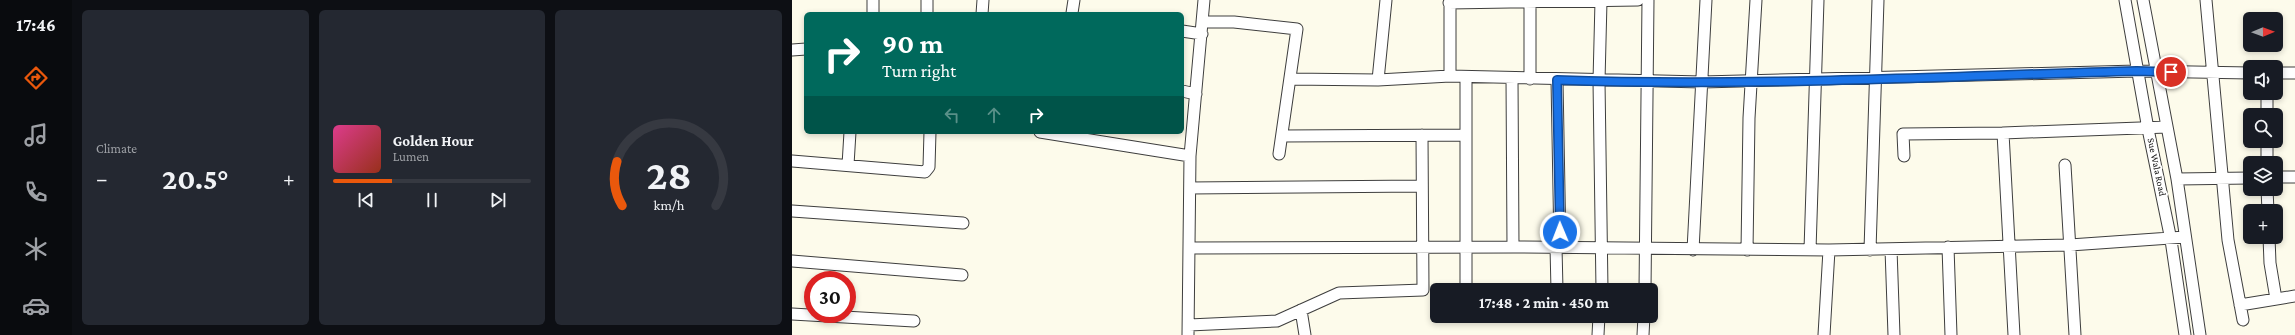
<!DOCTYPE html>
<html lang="en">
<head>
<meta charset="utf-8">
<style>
	:root { --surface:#171b24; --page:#242831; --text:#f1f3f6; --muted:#9ea1a6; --line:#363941; --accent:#ea580c }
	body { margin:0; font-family:"Crimson Pro",serif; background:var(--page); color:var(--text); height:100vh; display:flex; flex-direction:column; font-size:15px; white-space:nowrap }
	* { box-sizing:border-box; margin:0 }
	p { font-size:13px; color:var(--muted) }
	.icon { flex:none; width:22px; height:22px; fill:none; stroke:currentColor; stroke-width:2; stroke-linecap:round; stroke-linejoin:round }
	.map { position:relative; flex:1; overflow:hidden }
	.drawer { display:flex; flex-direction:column; gap:10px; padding:10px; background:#0d0f14; width:720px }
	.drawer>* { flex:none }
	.guide { position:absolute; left:12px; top:12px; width:380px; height:122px; border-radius:6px; box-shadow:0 2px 6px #0003; background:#00695c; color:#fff; overflow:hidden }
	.needle { width:26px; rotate:89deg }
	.buttons { position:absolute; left:1451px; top:12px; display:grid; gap:8px }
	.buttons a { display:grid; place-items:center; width:40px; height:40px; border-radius:6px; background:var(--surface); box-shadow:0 2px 6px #0003; font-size:20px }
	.speed { position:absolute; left:12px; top:271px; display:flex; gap:8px; font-size:20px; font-weight:700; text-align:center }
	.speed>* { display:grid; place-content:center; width:52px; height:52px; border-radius:50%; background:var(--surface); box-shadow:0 2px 6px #0003; line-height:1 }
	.speed .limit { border:6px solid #d22; background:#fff; color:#111 }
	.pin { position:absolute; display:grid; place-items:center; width:34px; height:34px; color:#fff; margin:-17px; border:2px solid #fff; border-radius:50%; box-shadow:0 1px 4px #0007 }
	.me { position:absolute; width:44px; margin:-22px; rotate:359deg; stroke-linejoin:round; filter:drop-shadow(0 0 3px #0008) }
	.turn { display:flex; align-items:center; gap:14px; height:84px; padding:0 12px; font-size:18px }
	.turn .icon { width:52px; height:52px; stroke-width:2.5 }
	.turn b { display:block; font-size:28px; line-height:34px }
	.lanes { display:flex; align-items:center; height:38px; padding:0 12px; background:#0003; justify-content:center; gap:20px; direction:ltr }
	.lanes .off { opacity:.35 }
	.big { font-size:30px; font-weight:700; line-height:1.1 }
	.drawer .card { flex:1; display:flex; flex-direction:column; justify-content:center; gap:6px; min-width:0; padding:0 14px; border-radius:6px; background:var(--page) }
	.drawer .dial { align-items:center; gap:0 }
	.dial svg { height:104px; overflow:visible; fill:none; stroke:var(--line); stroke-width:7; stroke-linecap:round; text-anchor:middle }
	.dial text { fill:var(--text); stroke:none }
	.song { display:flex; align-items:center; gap:12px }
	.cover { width:48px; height:48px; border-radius:6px; background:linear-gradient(135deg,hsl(330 70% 55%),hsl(10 70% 35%)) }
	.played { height:4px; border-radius:2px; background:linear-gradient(90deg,var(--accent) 30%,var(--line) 30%) }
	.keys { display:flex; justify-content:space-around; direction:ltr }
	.heat { display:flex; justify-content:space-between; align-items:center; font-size:22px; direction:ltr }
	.drawer .tiles { flex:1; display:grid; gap:10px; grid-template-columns:repeat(3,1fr) }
	.trip { position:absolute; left:638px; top:283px; width:228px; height:40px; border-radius:6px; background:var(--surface); box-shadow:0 2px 6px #0003; font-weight:700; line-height:40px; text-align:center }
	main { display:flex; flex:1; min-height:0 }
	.tabs { display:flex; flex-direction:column; width:72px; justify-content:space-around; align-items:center; background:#090b0e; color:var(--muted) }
	.tabs .icon { width:28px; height:28px }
	.tabs .active { color:var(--accent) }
	.tabs b { font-size:18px; color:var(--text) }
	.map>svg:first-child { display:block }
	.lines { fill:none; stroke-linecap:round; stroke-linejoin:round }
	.minor-casing { stroke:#3e3e3e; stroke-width:13 }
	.minor { stroke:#fff; stroke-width:11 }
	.route-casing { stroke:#114b97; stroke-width:10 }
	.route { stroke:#1a73e8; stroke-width:7 }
	.labels { text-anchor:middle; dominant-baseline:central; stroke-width:4; stroke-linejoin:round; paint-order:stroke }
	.street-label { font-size:10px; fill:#0b0b0b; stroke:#fff }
</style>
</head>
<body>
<main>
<nav class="tabs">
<b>17:46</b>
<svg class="icon active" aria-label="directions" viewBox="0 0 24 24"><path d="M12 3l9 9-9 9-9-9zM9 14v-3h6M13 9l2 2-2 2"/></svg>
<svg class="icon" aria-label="music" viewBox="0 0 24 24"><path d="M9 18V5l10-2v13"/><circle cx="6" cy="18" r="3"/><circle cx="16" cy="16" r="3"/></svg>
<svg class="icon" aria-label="phone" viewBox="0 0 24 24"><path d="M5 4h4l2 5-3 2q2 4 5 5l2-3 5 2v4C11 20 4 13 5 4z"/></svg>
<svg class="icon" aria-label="climate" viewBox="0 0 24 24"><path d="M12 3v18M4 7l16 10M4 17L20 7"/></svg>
<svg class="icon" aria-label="car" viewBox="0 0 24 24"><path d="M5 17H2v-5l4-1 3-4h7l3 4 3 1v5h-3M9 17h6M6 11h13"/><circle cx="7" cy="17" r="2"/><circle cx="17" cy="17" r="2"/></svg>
</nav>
<section class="drawer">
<div class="tiles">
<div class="card"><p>Climate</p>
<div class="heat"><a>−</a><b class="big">20.5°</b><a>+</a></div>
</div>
<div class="card">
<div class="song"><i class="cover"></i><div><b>Golden Hour</b><p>Lumen</p></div></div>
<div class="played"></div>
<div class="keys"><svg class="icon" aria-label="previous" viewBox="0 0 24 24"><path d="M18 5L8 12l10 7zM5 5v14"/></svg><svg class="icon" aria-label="pause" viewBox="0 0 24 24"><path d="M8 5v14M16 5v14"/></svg><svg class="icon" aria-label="next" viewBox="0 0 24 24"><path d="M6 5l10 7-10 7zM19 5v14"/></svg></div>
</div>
<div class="card dial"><svg viewBox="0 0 100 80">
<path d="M14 69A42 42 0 1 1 86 69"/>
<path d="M14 69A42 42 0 0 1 10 35" stroke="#ea580c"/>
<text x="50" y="56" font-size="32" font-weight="700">28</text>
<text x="50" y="72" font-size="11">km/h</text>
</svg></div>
</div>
</section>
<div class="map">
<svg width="1503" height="335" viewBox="0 0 1503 335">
	<rect width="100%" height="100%" fill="#fdfbeb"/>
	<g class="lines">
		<!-- minor casing -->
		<g class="minor-casing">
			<path id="minor" d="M1333,0L1356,129L1379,240L1393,335
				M1351,0L1385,179L1408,335
				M1414,0L1436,240L1451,320
				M809,1L807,81L810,290
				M657,3L846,0
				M280,13L282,0
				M81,14V0
				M135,14V0
				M190,14L191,0
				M411,22H442L505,29L487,154
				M390,31L410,34
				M0,50L14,49
				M1484,73H1503
				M658,76V0
				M674,77V290
				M720,78L721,247
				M498,79L586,80L658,76L910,82L1345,71L1458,73
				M738,79V0
				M586,80L594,0
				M765,80L768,247
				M390,91L404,94
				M1475,115V93
				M248,132L398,156
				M1211,133L1222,335
				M490,136L674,135
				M1112,156L1111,134L1211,133L1375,127
				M0,161L133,172L137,167L138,132
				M1475,163V141
				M56,165L58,132
				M1273,165L1283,335
				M1484,177H1503
				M1385,179L1458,178
				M398,188L630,186
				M1475,189L1476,211
				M0,211L171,223
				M1477,237L1478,263L1484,299
				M764,247L765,290
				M1156,247L1159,335
				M399,248L721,247L1037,250L1278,245L1393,237
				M1099,249L1102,335
				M901,250L914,0
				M955,250L957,118L964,0
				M1018,250L1026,0
				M1078,250L1086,0
				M0,261L170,275
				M853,290L856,0
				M1448,305L1503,296
				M509,310L513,335
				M0,314L122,321
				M397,325L485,321L547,293L631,290L630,135
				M396,335L398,156L412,0
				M806,335L807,316
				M851,335L852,316
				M1032,335L1037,250"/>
		</g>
		<!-- minor -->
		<use href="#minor" class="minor"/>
	</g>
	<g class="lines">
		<!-- route casing -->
		<g class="route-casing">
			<path id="route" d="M768,232L765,80C958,87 1152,76 1345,71L1379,72"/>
		</g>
		<!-- route -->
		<use href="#route" class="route"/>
	</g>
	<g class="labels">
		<!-- street labels -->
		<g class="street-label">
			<text transform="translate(1365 167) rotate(78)">Sue Wala Road</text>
		</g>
	</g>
</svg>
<div class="buttons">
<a><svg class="needle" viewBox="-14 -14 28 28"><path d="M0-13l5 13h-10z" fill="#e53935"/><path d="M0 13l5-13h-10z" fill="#9ea1a6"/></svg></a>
<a><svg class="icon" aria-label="sound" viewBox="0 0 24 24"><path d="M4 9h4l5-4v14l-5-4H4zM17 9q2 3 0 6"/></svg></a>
<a><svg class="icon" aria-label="search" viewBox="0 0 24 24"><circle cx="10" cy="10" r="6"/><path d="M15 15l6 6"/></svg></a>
<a><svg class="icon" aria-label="layers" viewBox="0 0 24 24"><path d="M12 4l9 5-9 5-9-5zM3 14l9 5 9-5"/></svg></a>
<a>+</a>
</div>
<div class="speed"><div class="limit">30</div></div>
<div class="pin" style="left:1379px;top:72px;background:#d93025"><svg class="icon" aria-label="arrive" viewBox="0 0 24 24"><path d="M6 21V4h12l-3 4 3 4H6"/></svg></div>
<svg class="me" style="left:768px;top:232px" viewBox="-20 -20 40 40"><circle r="17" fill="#1a73e8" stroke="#fff" stroke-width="3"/><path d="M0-11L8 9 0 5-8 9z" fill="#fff"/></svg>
<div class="trip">17:48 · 2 min · 450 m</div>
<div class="guide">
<div class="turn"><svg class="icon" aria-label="right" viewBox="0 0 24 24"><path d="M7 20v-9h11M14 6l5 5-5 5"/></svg><div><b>90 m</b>Turn right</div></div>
<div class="lanes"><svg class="icon off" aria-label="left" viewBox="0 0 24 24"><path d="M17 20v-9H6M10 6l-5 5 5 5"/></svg><svg class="icon off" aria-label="ahead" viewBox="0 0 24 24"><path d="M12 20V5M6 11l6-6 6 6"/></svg><svg class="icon" aria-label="right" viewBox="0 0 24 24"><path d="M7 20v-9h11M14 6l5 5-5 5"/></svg></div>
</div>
</div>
</main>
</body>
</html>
